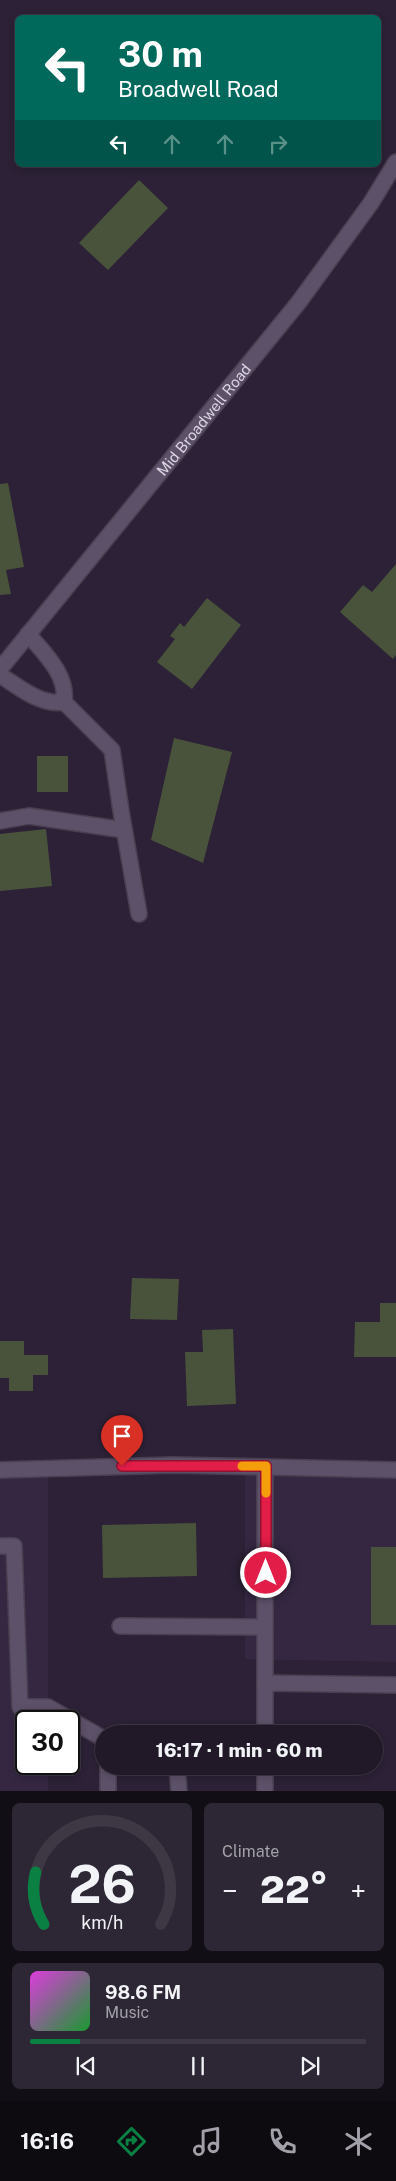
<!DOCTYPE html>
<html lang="en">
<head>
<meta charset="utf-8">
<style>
	:root { --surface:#211928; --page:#2d2634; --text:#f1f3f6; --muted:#a2a0a8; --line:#3e3845; --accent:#0b8043 }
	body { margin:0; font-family:"Public Sans",sans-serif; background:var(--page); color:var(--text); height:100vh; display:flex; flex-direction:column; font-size:19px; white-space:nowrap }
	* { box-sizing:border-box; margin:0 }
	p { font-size:16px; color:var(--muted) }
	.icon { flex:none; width:28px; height:28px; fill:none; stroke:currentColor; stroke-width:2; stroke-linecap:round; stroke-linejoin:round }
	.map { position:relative; height:1791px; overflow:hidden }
	.side { display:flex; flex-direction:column; gap:12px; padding:12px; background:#120e16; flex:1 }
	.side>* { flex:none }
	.top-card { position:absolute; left:15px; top:15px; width:366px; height:152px; border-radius:8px; box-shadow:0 2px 8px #0003,0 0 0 1px var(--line); background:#00695c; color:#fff; overflow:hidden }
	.speed { position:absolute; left:15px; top:1710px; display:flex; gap:10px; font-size:25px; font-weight:700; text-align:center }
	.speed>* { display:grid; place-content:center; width:65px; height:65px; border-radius:50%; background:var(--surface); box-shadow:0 2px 8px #0003,0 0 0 1px var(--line); line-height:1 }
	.speed .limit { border:2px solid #111; border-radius:8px; background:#fff; color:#111 }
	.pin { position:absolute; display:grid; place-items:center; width:42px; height:42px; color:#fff; margin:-51px -21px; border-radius:50% 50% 50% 0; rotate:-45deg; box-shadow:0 0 5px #0007 }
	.pin .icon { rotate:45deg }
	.me { position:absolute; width:55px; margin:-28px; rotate:0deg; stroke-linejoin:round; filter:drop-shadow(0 0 4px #0008) }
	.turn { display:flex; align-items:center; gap:18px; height:105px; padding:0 20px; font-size:22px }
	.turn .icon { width:65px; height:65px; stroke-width:2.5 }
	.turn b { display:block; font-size:35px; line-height:42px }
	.lanes { display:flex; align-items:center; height:48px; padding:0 20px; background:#0003; justify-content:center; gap:25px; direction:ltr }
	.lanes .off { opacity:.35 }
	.big { font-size:38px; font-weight:800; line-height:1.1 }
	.side .tile { flex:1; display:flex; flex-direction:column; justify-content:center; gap:8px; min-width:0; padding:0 18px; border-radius:8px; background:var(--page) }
	.side .dial { align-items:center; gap:0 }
	.dial svg { height:130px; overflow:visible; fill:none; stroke:var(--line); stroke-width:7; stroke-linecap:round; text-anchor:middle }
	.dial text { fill:var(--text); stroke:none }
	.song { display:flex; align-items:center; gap:15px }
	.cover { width:60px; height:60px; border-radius:8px; background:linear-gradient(135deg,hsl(300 70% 55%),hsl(130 70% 35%)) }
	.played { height:5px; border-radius:2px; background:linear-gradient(90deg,var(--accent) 15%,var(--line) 15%) }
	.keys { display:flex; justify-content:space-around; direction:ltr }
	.heat { display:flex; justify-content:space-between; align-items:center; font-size:28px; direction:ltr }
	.side .tiles { flex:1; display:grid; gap:12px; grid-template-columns:1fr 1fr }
	.tile:last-child { grid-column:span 2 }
	.trip { position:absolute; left:95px; top:1725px; width:288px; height:50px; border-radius:25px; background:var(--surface); box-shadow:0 2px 8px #0003,0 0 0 1px var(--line); font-weight:800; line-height:50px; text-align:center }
	.menu { display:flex; height:80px; justify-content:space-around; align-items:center; background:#0d0a10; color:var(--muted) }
	.menu .icon { width:35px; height:35px }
	.menu .on { color:var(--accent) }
	.menu b { font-size:22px; color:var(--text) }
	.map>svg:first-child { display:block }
	.built { fill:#352742 }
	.building { fill:#49533b }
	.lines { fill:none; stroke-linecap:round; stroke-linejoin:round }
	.minor-casing { stroke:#483f50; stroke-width:18 }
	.minor { stroke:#5d5169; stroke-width:15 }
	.route-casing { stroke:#92132f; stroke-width:12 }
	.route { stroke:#e11d48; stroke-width:9 }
	.slow { stroke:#f59e0b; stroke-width:9 }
	.labels { text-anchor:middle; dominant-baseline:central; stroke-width:5; stroke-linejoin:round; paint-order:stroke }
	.street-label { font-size:15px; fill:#dbd4e2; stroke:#22172c }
</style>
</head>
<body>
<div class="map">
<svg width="396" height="1791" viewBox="0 0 396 1791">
	<rect width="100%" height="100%" fill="#2c2136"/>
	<!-- built -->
	<path class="built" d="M48,1460V1721H26V1764H48V1791H0V1461Z
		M245,1466L396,1470V1662L245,1659Z"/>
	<!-- building -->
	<path class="building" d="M139,180L168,208L108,270L79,243Z
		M8,483L24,567L6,570L11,594L0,595V484Z
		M396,564V655L393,659L340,612L363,585L372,592Z
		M207,598L241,625L192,689L157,662L175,639L170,636L180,623L184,627Z
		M174,738L232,752L203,863L151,840Z
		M37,756H68V792H37Z
		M46,829L52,886L0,891V834Z
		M132,1278L179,1279L177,1320L130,1319Z
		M380,1303H396V1357H354L355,1322H380Z
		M233,1329L236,1404L187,1406L185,1352H203L202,1330Z
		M0,1341H24V1355H48V1375H33V1391H9V1378H0Z
		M196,1523L197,1576L103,1578L102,1525Z
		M371,1547H396V1625H371Z"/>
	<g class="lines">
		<!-- minor casing -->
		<g class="minor-casing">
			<g id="minor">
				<path id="s1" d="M0,669L299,302L371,203L396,162"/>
				<path d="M0,675C19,687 41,706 64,702C68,675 44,653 28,634"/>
				<path d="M64,702L112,750L121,811L139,914"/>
				<path d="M0,821L29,816L124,830"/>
				<path d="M0,1470L173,1465L396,1470"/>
				<path d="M0,1546H14L20,1707H48L104,1739"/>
				<path d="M120,1626L265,1627"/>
				<path d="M265,1683L396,1685"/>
				<path d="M265,1734V1467"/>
				<path d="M108,1766V1791"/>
				<path d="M177,1766L179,1791"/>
				<path d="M265,1791V1766"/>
			</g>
		</g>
		<!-- minor -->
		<use href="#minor" class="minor"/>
	</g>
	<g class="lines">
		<!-- route casing -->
		<g class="route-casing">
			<path id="route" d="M122,1466H266V1573"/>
		</g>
		<!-- route -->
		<use href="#route" class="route"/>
		<!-- slow -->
		<path class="slow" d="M242,1466H266V1493"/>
	</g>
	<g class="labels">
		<!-- street labels -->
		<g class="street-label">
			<text stroke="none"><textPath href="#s1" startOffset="322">Mid Broadwell Road</textPath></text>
		</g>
	</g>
</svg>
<div class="speed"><div class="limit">30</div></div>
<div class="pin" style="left:122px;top:1466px;background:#d93025"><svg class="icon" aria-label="arrive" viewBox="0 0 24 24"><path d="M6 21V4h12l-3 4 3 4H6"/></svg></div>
<svg class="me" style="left:266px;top:1573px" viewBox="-20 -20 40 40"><circle r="17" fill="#e11d48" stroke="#fff" stroke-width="3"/><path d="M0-11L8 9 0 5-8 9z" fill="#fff"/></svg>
<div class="trip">16:17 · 1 min · 60 m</div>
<div class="top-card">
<div class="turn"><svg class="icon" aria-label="left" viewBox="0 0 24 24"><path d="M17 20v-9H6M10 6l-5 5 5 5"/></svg><div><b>30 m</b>Broadwell Road</div></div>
<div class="lanes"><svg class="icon" aria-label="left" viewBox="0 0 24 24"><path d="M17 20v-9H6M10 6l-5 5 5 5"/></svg><svg class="icon off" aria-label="ahead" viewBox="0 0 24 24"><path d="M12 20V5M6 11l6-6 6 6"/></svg><svg class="icon off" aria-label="ahead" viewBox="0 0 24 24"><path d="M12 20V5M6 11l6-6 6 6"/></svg><svg class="icon off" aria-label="right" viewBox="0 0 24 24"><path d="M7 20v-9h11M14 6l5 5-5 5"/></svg></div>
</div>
</div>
<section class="side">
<div class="tiles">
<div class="tile dial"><svg viewBox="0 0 100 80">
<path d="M14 69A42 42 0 1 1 86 69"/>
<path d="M14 69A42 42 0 0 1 9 37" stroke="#0b8043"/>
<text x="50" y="56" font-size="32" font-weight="700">26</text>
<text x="50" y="72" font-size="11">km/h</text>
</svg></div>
<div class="tile"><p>Climate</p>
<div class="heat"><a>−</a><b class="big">22°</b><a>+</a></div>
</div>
<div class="tile">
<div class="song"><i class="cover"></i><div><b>98.6 FM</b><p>Music</p></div></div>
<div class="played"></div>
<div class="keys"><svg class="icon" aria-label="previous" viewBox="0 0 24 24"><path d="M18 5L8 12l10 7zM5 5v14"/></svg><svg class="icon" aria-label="pause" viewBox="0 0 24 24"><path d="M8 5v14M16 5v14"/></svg><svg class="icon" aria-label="next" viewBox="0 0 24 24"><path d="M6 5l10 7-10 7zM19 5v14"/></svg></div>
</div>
</div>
</section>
<nav class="menu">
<b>16:16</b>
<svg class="icon on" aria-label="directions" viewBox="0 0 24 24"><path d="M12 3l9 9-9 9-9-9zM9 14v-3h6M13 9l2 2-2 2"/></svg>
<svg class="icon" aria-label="music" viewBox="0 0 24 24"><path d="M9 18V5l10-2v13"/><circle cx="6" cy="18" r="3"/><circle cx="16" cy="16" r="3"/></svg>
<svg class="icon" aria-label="phone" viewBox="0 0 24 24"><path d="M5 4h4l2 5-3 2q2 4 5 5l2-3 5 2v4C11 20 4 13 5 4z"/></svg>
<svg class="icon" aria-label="climate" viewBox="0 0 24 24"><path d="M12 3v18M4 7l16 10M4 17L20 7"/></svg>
</nav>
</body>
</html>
